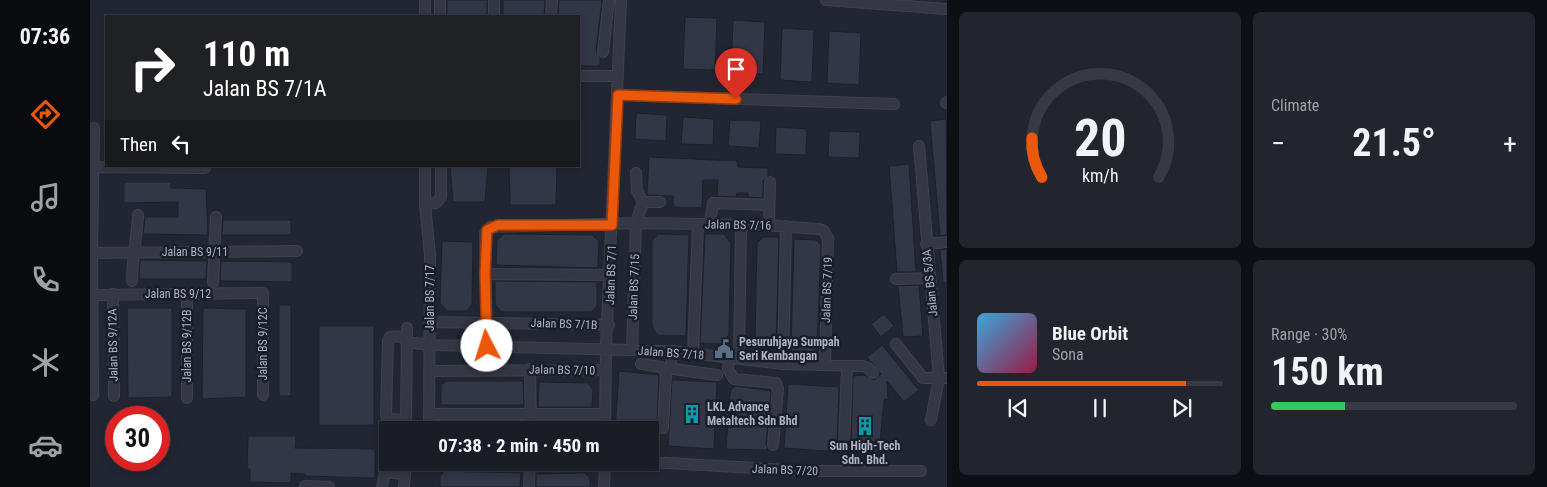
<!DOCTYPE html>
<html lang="en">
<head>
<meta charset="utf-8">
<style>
	:root { --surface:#1a1c26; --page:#23252e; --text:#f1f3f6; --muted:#9fa1a7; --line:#383a43; --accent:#ea580c }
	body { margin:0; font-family:"Roboto Condensed",sans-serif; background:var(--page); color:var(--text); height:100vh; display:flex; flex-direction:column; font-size:19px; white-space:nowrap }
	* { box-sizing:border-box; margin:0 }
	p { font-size:16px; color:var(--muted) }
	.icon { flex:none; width:28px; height:28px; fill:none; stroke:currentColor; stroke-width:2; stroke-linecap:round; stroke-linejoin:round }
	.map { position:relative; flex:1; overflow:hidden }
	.panel { display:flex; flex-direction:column; gap:12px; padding:12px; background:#0e0f15; width:600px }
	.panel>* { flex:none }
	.top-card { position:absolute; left:15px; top:15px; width:475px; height:152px; border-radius:0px; box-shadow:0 2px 8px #0003,0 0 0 1px var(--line); background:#202124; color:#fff; overflow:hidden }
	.speed { position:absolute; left:15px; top:406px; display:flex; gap:10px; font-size:25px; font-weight:700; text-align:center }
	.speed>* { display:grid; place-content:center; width:65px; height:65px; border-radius:50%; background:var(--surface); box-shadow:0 2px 8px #0003,0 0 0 1px var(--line); line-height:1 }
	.speed .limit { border:8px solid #d22; background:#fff; color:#111 }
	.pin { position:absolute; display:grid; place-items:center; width:42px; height:42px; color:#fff; margin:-51px -21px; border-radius:50% 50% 50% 0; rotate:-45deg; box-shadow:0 0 5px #0007 }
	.pin .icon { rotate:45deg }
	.me { position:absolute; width:55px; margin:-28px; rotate:355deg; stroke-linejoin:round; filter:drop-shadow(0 0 4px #0008) }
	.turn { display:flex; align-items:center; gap:18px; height:105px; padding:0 15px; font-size:22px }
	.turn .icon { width:65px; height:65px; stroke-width:2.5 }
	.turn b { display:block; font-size:35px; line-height:42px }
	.then { display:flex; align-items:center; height:48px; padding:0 15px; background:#0003; gap:10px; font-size:19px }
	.big { font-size:38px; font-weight:700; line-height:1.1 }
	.panel .card { flex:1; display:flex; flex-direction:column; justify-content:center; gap:8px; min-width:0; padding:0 18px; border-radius:8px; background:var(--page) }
	.panel .dial { align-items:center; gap:0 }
	.dial svg { height:130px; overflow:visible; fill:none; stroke:var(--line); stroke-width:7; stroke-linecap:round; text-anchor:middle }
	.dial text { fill:var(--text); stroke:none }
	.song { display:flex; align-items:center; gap:15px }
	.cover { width:60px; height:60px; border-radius:8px; background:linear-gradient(135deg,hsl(200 70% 55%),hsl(340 70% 35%)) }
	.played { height:5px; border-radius:2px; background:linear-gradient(90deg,var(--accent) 85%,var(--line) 85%) }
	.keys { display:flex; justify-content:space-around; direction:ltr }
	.heat { display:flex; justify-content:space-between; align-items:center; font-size:28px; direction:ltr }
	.charge { height:8px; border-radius:4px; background:linear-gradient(90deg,#34c759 30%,var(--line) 0) }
	.panel .tiles { flex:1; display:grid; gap:12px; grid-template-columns:repeat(2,1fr) }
	.trip { position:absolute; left:289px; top:421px; width:280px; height:50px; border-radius:0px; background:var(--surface); box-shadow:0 2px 8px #0003,0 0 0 1px var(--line); font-weight:700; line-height:50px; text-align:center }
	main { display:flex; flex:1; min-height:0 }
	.tabs { display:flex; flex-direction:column; width:90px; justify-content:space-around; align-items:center; background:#0a0b0f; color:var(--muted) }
	.tabs .icon { width:35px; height:35px }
	.tabs .on { color:var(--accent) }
	.tabs b { font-size:22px; color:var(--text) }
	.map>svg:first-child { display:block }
	.building { fill:#313747; stroke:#1c202b }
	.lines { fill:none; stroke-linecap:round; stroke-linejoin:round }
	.minor-casing { stroke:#3e424e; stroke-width:12 }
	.minor { stroke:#353844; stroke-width:10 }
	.route-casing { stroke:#983908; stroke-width:12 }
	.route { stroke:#ea580c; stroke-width:9 }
	.labels { text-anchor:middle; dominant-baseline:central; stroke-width:5; stroke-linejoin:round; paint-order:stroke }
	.street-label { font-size:12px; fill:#afb3c1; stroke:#1a1e29 }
	.poi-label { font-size:12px; font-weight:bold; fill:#afb3c1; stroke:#1a1e29; text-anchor:start }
</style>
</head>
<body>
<main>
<nav class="tabs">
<b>07:36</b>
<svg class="icon on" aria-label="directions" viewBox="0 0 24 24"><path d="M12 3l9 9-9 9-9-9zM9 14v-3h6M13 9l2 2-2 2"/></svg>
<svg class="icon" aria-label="music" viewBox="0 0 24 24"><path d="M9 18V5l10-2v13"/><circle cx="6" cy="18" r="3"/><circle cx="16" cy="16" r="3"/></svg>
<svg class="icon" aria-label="phone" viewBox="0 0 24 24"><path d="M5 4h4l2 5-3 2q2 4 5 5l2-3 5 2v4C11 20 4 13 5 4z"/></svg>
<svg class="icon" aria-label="climate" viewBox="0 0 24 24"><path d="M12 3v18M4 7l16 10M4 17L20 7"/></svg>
<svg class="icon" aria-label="car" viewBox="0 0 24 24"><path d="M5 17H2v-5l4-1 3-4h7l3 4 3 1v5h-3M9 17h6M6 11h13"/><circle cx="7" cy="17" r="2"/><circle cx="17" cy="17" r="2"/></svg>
</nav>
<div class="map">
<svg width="857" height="487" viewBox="0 0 857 487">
	<rect width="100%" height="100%" fill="#222633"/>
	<!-- building -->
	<path class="building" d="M357,0H397V16H357Z
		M413,0H455L454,16H413Z
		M469,0H512L506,51L510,58V66H490L489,16H468Z
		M595,17L627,18L625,70L593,69Z
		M643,20L675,22L673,74L641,73Z
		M692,28L724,30L722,82L690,80Z
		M739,31L771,33L769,85L737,83Z
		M546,113L577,115L576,141L545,139Z
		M593,117L624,119L623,145L591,144Z
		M856,119L857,235L850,236L840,121Z
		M640,120L671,121L669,148L638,146Z
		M686,127L717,129L716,155L685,154Z
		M739,131L770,132L769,158L738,157Z
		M559,157L647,161L648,167L678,168V176L673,181V198L658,197V193H647L646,197L627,196L628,180H613L612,208L583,207V196L557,195Z
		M819,164L826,272H807L799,166Z
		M360,166H398L395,202H363Z
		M419,166H467L466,205H420Z
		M34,182H81V188L116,189L118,235L53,234L55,217H88V202L34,203Z
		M133,220H201V235H132Z
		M414,234L502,235L509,241L508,268L406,265L407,240Z
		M568,234L599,235L596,336L567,335L562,326V241Z
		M615,234H634L641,243L639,334L633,344L610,343Z
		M673,237H689L686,348L671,347L665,339L667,243Z
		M704,239L726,240L731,245L727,349L718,354V351H701Z
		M352,241L383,242L382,305L376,311H357L350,303Z
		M857,249V283H853L850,250Z
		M50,260L117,261L116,279H49Z
		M131,261L202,262V282L130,281Z
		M405,281L507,282V306L501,312H412L405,305Z
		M829,285L833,336L813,337L808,286Z
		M189,305H201V396H189Z
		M37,308H82V397L38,398Z
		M113,308L156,309V397L112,399Z
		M794,314L804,326L791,337L781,324Z
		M229,326H284V425H229Z
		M792,345L829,390L814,402L797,381L798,399L794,400L789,454L758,453L761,447L763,376L775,375L784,380L791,374L777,357Z
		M529,371L569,375L566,444H560V430H525Z
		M582,380L627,382L624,449L578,446Z
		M356,381H433L434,405H351V385Z
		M449,382L498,383L503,390L502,407H448Z
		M698,384L749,387L747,447L749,452L694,448Z
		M646,386L681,391L676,444L678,450L636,449L640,394L641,389Z
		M351,421H433V430H351Z
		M449,421L498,422L503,430H449Z
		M158,436H206L205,448L285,449V478L215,476V474L201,473V483L160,482V469H157Z
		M354,471L431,473L430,487H350V476Z
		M495,473L500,478V487H446V474Z"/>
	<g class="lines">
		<!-- minor casing -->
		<g class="minor-casing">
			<path id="minor" d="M736,0L857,9
				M335,16V0
				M350,16V0
				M404,16V0
				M461,16L462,0
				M513,52L519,0
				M489,76H528
				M527,95L804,104
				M856,103L857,102
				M829,146L849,378L841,420
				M335,166V204L340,255L339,430
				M4,167L115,168
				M553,202H570
				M335,204L346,203L351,197V166
				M620,224L623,203L679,205
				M679,225L680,182
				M836,244L857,242
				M2,253L207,251
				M395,274L521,275
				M806,279L840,278
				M42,281C42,258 47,237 48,215
				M123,282L126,217
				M23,294L24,396
				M97,294V398
				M2,295L173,293V395
				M340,322L519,325
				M316,342L340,345L582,351L693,364L773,366L778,368L783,373
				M806,344L833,378H857
				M397,345L395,233L400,227L546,223L672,225L729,229L733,230L738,238L735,365
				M542,350L546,223L553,202L547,191L546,173
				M582,351L581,364L583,369L627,375
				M603,353L608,224
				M639,357L638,369L644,379L686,383L688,389L683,445
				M649,358L651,225
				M551,364L571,367L576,373L573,428
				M693,364L696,226
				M440,369L441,430
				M339,371L516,370
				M3,395L2,253L4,128
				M339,414H515
				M316,420L298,419L296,415L298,341L300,337L316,336
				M316,427L317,328
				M515,430L516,348L531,0
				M754,447L757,366
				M560,462L717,471H831
				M215,486L239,487
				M292,487L295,472L314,474
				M314,487L316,462
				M439,487L440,462
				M514,487L515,462"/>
		</g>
		<!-- minor -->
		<use href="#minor" class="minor"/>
	</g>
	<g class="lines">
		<!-- route casing -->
		<g class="route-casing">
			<path id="route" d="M397,346L395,274L397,230L408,225H522L528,95L646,99"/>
		</g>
		<!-- route -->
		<use href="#route" class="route"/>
	</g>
	<!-- icons -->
	<defs>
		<g id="civic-bare" transform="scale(1.5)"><path d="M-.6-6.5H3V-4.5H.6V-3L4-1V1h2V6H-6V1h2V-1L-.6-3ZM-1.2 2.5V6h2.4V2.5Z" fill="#5c6f8a" stroke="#1a1e29" stroke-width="2.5" paint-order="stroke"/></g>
		<g id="building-bare" transform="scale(1.5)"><path d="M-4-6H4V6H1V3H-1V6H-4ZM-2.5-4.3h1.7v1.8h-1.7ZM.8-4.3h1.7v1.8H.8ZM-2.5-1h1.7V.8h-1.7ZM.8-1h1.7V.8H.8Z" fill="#0f9aa8" stroke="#1a1e29" stroke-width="2.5" paint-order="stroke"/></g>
	</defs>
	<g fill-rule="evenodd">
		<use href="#civic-bare" x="634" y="349"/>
		<use href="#building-bare" x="602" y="414"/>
		<use href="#building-bare" x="775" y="426"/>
	</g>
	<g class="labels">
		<!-- street labels -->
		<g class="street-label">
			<text transform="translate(648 225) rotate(1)">Jalan BS 7/16</text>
			<text x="105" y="252">Jalan BS 9/11</text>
			<text transform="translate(521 275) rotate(-88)">Jalan BS 7/1</text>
			<text transform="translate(840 283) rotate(-96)">Jalan BS 5/3A</text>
			<text transform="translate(544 287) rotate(-88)">Jalan BS 7/15</text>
			<text transform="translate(737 290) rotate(-88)">Jalan BS 7/19</text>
			<text x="88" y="294">Jalan BS 9/12</text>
			<text transform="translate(340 298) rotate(-90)">Jalan BS 7/17</text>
			<text transform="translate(474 324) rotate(2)">Jalan BS 7/1B</text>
			<text transform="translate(173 344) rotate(-90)">Jalan BS 9/12C</text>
			<text transform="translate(23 345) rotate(-91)">Jalan BS 9/12A</text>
			<text transform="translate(97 346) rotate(-90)">Jalan BS 9/12B</text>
			<text transform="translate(581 353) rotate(4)">Jalan BS 7/18</text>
			<text transform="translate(472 370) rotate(1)">Jalan BS 7/10</text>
			<text transform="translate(695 470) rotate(2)">Jalan BS 7/20</text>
		</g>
		<!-- poi labels -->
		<g class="poi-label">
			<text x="649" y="342">Pesuruhjaya Sumpah<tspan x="649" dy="14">Seri Kembangan</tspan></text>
			<text x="617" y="407">LKL Advance<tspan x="617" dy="14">Metaltech Sdn Bhd</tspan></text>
			<text x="775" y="446" text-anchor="middle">Sun High-Tech<tspan x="775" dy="14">Sdn. Bhd.</tspan></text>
		</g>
	</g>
</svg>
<div class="speed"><div class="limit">30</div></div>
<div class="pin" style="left:646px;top:99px;background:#d93025"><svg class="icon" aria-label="arrive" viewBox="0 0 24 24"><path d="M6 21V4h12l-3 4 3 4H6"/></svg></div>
<svg class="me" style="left:397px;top:346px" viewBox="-20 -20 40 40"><circle r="19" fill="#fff"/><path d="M0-13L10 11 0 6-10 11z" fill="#ea580c"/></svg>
<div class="trip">07:38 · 2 min · 450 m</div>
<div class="top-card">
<div class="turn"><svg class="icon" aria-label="right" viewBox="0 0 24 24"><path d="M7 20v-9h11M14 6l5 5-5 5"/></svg><div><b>110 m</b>Jalan BS 7/1A</div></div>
<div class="then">Then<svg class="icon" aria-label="left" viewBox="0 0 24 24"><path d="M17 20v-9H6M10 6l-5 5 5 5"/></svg></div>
</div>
</div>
<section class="panel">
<div class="tiles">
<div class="card dial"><svg viewBox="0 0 100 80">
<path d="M14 69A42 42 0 1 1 86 69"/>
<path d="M14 69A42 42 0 0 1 8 45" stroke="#ea580c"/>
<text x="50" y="56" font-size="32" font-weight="700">20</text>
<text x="50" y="72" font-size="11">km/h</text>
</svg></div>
<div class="card"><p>Climate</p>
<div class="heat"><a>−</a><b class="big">21.5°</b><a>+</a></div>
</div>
<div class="card">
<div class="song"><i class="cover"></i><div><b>Blue Orbit</b><p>Sona</p></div></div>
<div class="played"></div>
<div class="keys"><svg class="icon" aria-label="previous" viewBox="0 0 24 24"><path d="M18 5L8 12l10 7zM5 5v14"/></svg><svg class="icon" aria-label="pause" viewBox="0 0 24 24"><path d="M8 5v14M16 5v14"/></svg><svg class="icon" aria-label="next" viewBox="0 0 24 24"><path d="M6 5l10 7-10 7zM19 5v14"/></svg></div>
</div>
<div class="card"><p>Range · 30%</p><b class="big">150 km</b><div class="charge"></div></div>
</div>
</section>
</main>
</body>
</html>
